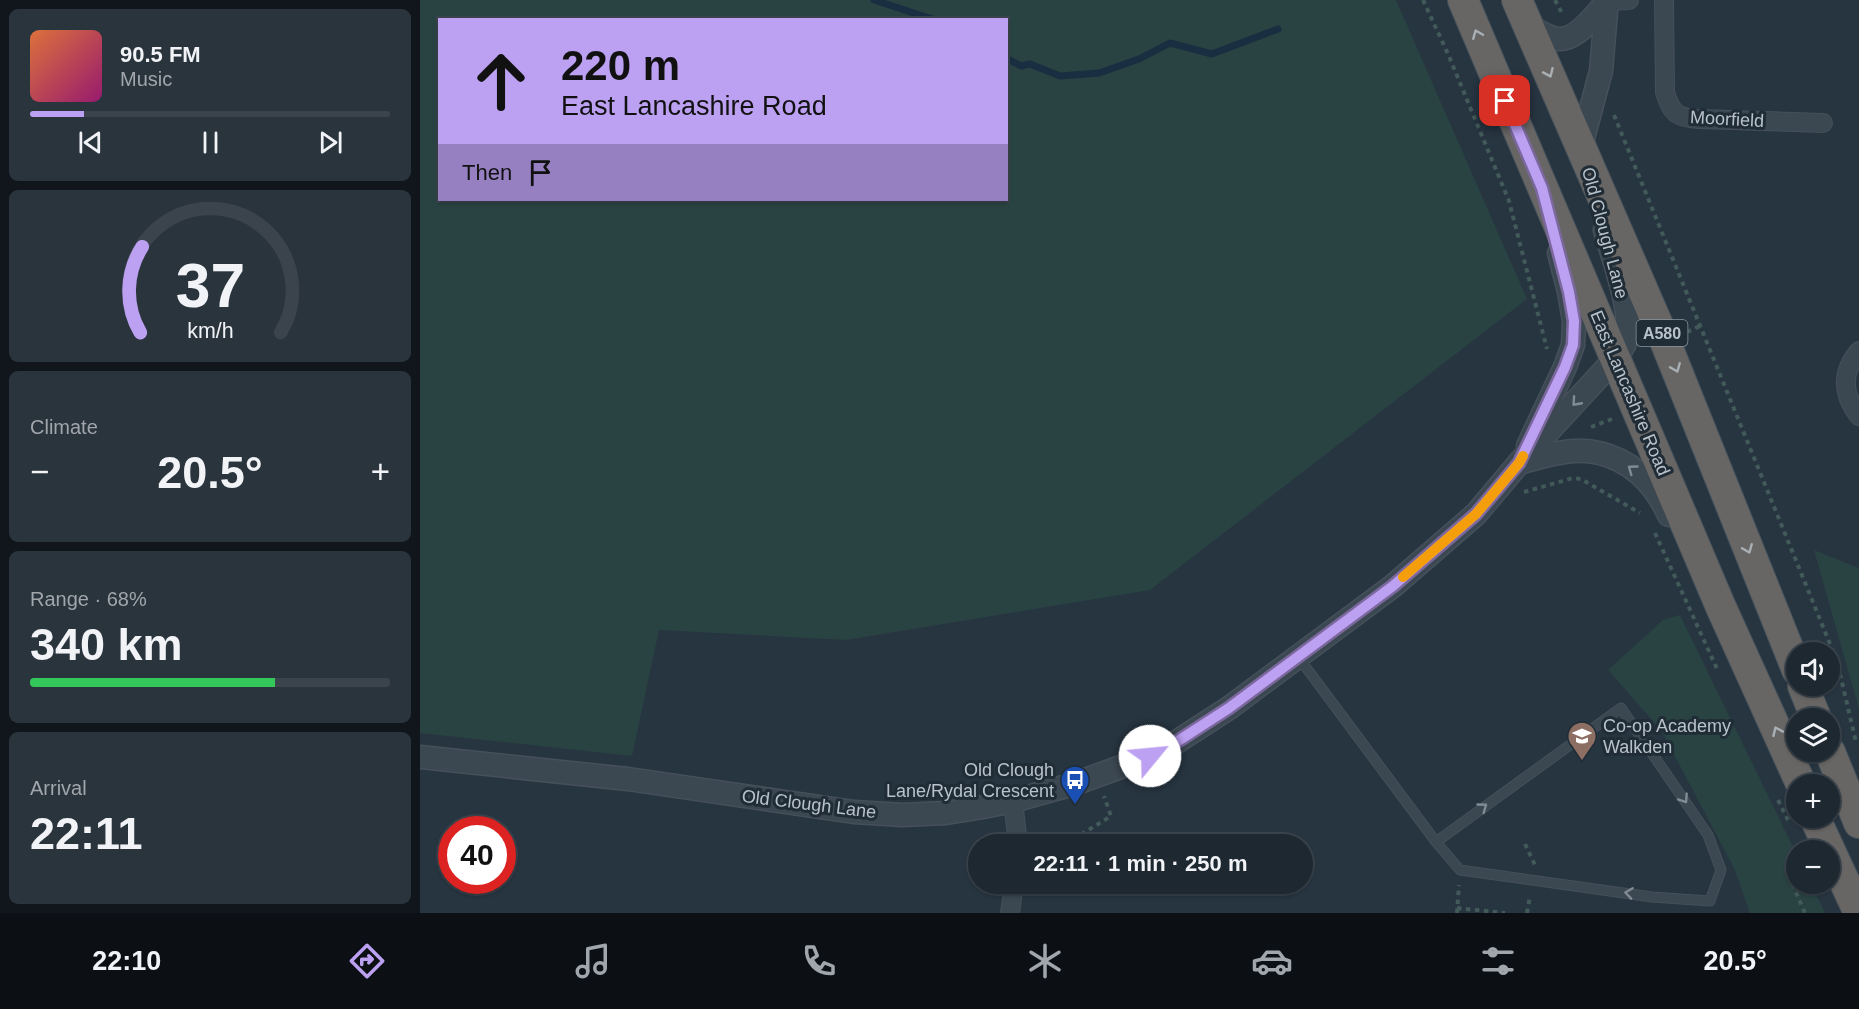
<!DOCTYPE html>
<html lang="en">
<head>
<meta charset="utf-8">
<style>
	:root { --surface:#1d2831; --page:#2a343d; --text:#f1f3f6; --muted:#a0a6ab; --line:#3b444d; --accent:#bca0f2 }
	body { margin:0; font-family:Arial,sans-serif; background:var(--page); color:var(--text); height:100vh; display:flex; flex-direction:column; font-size:22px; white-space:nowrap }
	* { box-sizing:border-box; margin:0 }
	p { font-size:20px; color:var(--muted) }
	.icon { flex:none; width:33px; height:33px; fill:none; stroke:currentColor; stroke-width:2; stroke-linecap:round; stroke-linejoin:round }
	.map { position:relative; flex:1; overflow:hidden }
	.drawer { display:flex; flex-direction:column; gap:9px; padding:9px; background:#10161b; width:420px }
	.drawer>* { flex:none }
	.banner { position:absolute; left:18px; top:18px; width:570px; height:183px; border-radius:0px; box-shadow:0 2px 4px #0004,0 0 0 2px var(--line); background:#bca0f2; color:#111; overflow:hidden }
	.tools { position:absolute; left:1366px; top:642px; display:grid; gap:12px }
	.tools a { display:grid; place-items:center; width:54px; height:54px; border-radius:50%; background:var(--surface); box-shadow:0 2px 4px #0004,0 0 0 2px var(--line); font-size:30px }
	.speed { position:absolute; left:18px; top:816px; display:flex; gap:12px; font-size:30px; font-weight:700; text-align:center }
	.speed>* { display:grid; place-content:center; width:78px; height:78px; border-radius:50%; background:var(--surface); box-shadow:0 2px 4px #0004,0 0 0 2px var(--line); line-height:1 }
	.speed .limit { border:9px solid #d22; background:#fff; color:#111 }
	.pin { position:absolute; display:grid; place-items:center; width:51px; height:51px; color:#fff; margin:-26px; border-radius:12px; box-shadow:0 3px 9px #0006 }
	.me { position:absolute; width:66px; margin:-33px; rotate:62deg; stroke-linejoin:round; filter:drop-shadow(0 0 4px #0008) }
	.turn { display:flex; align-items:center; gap:21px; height:126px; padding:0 24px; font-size:27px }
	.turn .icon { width:78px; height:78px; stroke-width:2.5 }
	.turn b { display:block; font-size:42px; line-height:51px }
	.then { display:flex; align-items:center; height:57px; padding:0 24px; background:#0003; gap:12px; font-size:22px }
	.big { font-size:45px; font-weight:800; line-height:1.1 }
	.drawer .card { flex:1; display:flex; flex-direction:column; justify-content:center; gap:9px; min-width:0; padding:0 21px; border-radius:9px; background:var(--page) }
	.drawer .dial { align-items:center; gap:0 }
	.dial svg { height:156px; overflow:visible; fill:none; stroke:var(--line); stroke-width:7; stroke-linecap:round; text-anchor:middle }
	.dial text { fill:var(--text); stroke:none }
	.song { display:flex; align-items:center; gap:18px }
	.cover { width:72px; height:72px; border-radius:9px; background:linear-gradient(135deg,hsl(20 70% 55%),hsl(320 70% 35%)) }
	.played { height:6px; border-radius:3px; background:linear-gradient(90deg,var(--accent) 15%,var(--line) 15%) }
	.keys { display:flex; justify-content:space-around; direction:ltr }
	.heat { display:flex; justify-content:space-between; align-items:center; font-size:33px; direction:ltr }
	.charge { height:9px; border-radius:4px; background:linear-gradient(90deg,#34c759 68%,var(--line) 0) }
	.trip { position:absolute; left:548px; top:834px; width:345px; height:60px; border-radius:30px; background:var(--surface); box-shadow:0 2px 4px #0004,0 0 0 2px var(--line); font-weight:800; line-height:60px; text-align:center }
	.dock { display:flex; height:96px; justify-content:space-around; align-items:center; background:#0c1014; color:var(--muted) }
	.dock .icon { width:42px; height:42px }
	.dock .on { color:var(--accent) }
	.dock b { font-size:27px; color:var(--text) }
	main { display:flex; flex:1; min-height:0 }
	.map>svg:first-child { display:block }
	.green { fill:#294242; fill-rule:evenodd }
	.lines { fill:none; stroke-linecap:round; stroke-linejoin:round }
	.stream { stroke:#192e40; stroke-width:7 }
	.service-casing { stroke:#45505a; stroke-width:11 }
	.minor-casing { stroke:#45505a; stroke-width:20 }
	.tertiary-casing { stroke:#45505a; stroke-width:25 }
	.trunk-casing { stroke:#46525b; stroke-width:32 }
	.path { stroke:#425a59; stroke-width:4; stroke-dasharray:4.5 4.5; stroke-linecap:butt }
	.service { stroke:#3b4751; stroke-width:9 }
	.minor { stroke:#3b4751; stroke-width:18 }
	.tertiary { stroke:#3b4751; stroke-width:22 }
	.trunk { stroke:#686664; stroke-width:30 }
	.oneway { stroke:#a8b0b6 }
	.oneway2 { stroke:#808b94 }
	.route-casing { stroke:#7a689d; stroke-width:15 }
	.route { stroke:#bca0f2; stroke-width:10 }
	.slow { stroke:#f59e0b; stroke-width:10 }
	.labels { text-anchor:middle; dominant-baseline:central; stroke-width:6; stroke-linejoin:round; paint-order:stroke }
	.shield { fill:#202c36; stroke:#8a959e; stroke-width:1.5 }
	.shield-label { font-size:16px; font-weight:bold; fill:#b8c2cb }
	.street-label { font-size:18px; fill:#b8c2cb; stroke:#202c36 }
	.poi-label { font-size:18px; fill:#b8c2cb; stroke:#202c36; text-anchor:start }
</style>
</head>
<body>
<main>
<section class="drawer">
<div class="card">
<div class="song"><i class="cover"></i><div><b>90.5 FM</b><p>Music</p></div></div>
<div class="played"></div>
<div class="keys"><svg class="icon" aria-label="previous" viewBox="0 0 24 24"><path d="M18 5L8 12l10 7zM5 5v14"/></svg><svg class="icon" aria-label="pause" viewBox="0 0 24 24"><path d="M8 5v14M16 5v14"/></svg><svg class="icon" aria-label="next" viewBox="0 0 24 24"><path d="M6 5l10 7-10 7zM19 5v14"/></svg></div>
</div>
<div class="card dial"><svg viewBox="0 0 100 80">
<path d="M14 69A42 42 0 1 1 86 69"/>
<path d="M14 69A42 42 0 0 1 15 25" stroke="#bca0f2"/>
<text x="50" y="56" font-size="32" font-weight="700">37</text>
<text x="50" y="72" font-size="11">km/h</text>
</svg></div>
<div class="card"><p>Climate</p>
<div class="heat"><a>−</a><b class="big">20.5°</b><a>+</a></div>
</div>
<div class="card"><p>Range · 68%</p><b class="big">340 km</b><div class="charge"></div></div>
<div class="card"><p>Arrival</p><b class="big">22:11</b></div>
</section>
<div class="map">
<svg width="1439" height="913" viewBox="0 0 1439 913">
	<rect width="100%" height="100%" fill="#273541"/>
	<!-- green -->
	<path class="green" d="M0,0H976L1107,299L730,590L426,640L239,630L212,756L0,733ZM20,20H586V200H20Z
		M1394,550L1439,568V709Z
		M1260,615L1377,855V884H1391L1405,913H1330L1314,868L1241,730L1188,670L1243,620Z"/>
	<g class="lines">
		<!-- stream -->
		<path class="stream" d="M454,0L515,20
			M586,58L601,66L610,64L640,76L679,73L719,59L750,43L792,54L858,29"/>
		<!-- service casing -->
		<g class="service-casing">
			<path id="service" d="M879,658L1016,842L1040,870L1232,897L1290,901L1301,870L1288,835L1201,708L1016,842"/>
		</g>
		<!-- minor casing -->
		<g class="minor-casing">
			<path id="minor" d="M1244,0L1245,92C1251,113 1257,118 1279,119L1403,123
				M1187,1L1209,0
				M1439,351C1421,372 1422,395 1439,416
				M593,801L598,844
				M590,913L594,884"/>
		</g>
		<!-- tertiary casing -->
		<g class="tertiary-casing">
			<path id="tertiary" d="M1108,25C1118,31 1127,38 1139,39C1156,40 1177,14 1187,1
				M1163,152L1161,146L1181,71L1187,0
				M1108,446L1145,367L1153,345L1154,321L1149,292L1139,253
				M1099,463C1117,458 1136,452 1154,451C1186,449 1217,465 1235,491C1241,498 1245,507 1249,515
				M0,757L208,779L434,812L483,815L526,813L563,807L593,801L654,784L731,756L758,741L809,708L973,586L1056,514L1099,463L1195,359C1198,354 1203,348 1205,343C1215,315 1193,259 1185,230"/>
		</g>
		<!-- trunk casing -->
		<g class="trunk-casing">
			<path id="trunk" d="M1043,0L1300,605L1381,784
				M1097,0L1245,341L1377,670
				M1383,686L1396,718
				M1410,752L1439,823
				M1395,818L1439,913"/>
		</g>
		<!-- path -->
		<path class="path" d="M1003,0L1028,54L1089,201L1127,349
			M1135,0L1143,15
			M1194,115L1417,661L1436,742
			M1267,332L1280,326
			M1171,427L1192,419
			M1104,492L1153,478L1161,479L1220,513
			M1235,533L1298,671
			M1358,800L1368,820
			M646,844L691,816L684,796
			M1105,844L1115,865
			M1377,858L1371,881L1385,913
			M1037,908L1085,913
			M1037,913L1039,885
			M1107,913L1110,896"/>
		<!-- service -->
		<use href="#service" class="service"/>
		<!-- minor -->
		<use href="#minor" class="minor"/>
		<!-- tertiary -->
		<use href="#tertiary" class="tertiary"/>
		<!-- trunk -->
		<use href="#trunk" class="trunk"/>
	</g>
	<!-- one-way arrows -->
	<defs><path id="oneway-chevron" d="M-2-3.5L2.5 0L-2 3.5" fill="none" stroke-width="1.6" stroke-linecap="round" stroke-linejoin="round" transform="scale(1.5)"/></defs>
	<g class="oneway">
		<use href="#oneway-chevron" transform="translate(1057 34) rotate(-112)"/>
		<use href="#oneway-chevron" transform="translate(1129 73) rotate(66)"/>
		<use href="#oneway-chevron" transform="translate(1256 368) rotate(68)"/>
		<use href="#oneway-chevron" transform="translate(1328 549) rotate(68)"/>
		<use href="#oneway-chevron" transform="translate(1357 731) rotate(-114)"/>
	</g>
	<g class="oneway2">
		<use href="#oneway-chevron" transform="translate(1156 402) rotate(132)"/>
		<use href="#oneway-chevron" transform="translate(1212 469) rotate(-144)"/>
		<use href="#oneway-chevron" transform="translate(1264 799) rotate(56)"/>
		<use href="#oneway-chevron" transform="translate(1063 807) rotate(-36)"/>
		<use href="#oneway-chevron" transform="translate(1209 893) rotate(-172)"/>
	</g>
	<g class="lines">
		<!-- route casing -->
		<g class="route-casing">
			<path id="route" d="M730,756L758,741L809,708L973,586L1056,514L1099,463L1145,367L1153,345L1154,321L1149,292L1122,188L1085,101"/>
		</g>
		<!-- route -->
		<use href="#route" class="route"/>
		<!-- slow -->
		<path class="slow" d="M983,577L1056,514L1099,463L1103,456"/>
	</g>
	<!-- icons -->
	<defs>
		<g id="school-pin" transform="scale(1.5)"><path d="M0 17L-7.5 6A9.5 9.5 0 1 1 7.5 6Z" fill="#8d6e63" stroke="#202c36"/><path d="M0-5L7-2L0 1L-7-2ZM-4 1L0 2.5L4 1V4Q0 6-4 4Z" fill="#fff"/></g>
		<g id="bus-pin" transform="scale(1.5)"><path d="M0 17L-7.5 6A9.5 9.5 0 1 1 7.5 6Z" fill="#1a4fb4" stroke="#202c36"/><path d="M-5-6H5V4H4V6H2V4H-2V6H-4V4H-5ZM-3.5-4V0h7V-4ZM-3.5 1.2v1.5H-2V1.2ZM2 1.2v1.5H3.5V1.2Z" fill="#fff"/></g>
	</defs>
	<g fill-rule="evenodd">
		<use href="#school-pin" x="1162" y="736"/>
		<use href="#bus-pin" x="655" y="780"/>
	</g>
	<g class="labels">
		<!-- shield labels -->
		<rect class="shield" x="1216.5" y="320" width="51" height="26" rx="4.5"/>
		<g class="shield-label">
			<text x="1242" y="333">A580</text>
		</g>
		<!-- street labels -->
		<g class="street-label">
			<text transform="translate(1307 119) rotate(3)">Moorfield</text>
			<text transform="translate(1185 233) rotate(75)">Old Clough Lane</text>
			<text transform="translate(1210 393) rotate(67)">East Lancashire Road</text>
			<text transform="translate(389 804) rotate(7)">Old Clough Lane</text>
		</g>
		<!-- poi labels -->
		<g class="poi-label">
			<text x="1183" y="726">Co-op Academy<tspan x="1183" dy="21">Walkden</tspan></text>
			<text x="634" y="770" text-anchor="end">Old Clough<tspan x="634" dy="21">Lane/Rydal Crescent</tspan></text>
		</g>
	</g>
</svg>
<div class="tools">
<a><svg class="icon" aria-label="sound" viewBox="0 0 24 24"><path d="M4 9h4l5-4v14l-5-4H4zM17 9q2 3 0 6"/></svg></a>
<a><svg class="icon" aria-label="layers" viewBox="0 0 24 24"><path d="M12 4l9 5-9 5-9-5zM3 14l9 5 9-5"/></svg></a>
<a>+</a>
<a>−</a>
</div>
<div class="speed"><div class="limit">40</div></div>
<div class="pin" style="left:1085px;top:101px;background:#d93025"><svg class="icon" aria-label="arrive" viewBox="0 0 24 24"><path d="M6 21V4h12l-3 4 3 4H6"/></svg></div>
<svg class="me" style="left:730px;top:756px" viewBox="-20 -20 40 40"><circle r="19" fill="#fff"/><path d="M0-13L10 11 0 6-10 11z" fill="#bca0f2"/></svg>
<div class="trip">22:11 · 1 min · 250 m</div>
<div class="banner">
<div class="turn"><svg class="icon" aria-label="ahead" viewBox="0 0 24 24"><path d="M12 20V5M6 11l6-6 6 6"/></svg><div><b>220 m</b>East Lancashire Road</div></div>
<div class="then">Then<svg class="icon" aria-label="arrive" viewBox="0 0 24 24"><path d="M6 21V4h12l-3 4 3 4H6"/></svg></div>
</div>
</div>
</main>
<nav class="dock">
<b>22:10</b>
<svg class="icon on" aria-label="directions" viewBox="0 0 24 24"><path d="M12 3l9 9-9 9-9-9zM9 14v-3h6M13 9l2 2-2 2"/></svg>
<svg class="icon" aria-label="music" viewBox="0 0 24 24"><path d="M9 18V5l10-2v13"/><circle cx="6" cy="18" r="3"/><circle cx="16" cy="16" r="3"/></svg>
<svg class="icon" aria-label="phone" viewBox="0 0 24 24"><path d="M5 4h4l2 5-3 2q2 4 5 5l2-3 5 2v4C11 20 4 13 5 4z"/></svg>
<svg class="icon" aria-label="climate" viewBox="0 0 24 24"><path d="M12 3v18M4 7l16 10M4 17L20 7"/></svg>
<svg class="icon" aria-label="car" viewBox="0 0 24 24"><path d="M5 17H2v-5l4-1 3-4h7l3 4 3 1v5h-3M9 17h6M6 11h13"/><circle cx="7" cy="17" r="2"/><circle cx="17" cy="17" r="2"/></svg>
<svg class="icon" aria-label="filters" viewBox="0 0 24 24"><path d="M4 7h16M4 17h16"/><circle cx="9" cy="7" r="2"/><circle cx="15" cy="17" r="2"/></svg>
<b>20.5°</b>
</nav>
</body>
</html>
